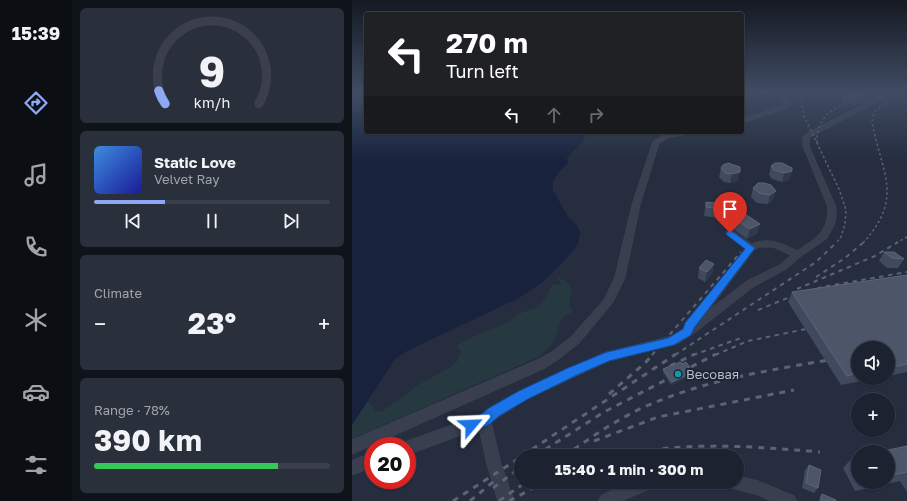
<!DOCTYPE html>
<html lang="en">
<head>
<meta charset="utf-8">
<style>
	:root { --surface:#1c222f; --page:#292f3b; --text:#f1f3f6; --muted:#a0a4aa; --line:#3a3f4b; --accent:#8ea7f6 }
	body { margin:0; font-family:"Golos Text",sans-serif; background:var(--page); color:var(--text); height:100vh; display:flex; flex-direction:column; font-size:15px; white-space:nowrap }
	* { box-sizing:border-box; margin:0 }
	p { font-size:13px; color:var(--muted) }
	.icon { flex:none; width:22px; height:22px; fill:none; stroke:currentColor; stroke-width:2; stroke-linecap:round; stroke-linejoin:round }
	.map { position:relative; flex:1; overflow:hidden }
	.side { display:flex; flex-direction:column; gap:8px; padding:8px; background:#0f131a; width:280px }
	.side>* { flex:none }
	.hud { position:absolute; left:12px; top:12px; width:380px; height:122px; border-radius:4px; box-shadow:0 1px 3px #0004,0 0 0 1px var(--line); background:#202124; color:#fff; overflow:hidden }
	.controls { position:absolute; left:499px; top:341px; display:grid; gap:8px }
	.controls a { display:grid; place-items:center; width:44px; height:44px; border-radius:50%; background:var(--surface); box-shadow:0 1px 3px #0004,0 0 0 1px var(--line); font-size:20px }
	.speed { position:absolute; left:12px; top:437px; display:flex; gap:8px; font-size:20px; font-weight:700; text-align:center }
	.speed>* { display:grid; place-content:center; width:52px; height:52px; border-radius:50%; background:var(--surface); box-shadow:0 1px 3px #0004,0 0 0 1px var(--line); line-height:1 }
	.speed .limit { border:6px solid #d22; background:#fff; color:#111 }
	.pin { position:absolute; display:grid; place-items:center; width:34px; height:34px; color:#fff; margin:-41px -17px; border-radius:50% 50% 50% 0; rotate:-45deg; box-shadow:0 0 4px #0007 }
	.pin .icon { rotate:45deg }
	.me { position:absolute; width:44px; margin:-22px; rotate:64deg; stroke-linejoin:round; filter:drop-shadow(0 0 3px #0008) }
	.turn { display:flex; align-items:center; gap:14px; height:84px; padding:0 16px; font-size:18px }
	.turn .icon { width:52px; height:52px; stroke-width:2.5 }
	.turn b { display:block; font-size:28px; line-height:34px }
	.lanes { display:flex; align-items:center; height:38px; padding:0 16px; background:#0003; justify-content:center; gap:20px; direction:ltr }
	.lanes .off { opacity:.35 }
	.big { font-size:30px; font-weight:700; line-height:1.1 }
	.side .card { flex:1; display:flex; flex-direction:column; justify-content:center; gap:6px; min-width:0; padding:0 14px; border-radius:6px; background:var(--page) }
	.side .dial { align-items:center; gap:0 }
	.dial svg { height:104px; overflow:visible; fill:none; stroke:var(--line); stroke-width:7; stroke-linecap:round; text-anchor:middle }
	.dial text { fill:var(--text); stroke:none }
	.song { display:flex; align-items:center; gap:12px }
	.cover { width:48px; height:48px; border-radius:6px; background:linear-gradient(135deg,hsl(210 70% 55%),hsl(240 70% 35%)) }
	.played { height:4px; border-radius:2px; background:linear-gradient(90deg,var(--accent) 30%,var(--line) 30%) }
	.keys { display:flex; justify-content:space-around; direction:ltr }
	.heat { display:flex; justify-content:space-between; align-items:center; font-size:22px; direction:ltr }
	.charge { height:6px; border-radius:3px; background:linear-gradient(90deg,#34c759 78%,var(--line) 0) }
	.trip { position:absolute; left:162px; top:449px; width:230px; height:40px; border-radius:20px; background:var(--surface); box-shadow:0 1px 3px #0004,0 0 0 1px var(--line); font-weight:700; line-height:40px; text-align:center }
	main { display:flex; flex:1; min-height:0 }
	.tabs { display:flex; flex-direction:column; width:72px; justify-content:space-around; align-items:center; background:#0b0e13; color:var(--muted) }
	.tabs .icon { width:28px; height:28px }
	.tabs .current { color:var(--accent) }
	.tabs b { font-size:18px; color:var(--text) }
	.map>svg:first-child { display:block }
	.green { fill:#273940 }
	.water { fill:#18223d }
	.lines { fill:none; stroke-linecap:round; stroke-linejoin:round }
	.stream { stroke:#18223d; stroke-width:1.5 }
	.minor-casing { stroke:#434858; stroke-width:1 }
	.minor { fill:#393f4f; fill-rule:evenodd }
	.rail-far2 { stroke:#5b6376; stroke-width:1.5; stroke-dasharray:2.5 2.5; stroke-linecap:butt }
	.rail-far1 { stroke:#5b6376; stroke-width:2; stroke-dasharray:4.5 4.5; stroke-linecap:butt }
	.rail { stroke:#5b6376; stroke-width:3; stroke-dasharray:6 6; stroke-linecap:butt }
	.wall { fill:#40495d }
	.shaded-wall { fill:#30384c }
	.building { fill:#4d5569; stroke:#5d6578 }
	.route { fill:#1a73e8; stroke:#114b97 }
	.culture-dot { fill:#0f9aa8; stroke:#1e2434; stroke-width:1.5 }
	.labels { text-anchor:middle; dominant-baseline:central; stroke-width:4; stroke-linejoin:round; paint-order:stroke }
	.near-poi-label { font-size:13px; fill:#b6bac9; stroke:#1e2434; text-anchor:start }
</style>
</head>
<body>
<main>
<nav class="tabs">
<b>15:39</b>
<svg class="icon current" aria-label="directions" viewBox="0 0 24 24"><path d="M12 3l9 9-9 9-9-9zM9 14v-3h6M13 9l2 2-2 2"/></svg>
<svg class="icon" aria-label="music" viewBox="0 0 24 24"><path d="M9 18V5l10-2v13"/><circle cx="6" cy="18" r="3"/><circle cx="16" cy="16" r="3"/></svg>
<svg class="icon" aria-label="phone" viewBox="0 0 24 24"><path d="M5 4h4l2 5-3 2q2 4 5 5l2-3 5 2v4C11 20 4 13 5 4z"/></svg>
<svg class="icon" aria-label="climate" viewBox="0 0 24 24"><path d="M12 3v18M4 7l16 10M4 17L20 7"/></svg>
<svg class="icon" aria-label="car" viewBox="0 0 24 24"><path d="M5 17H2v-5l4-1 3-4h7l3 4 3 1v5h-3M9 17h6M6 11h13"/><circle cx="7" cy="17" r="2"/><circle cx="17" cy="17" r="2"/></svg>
<svg class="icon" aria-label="filters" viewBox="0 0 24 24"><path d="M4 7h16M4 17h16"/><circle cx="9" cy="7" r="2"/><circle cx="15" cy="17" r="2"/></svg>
</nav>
<section class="side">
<div class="card dial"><svg viewBox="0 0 100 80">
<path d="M14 69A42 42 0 1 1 86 69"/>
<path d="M14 69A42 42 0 0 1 9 59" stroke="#8ea7f6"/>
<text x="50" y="56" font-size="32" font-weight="700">9</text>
<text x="50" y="72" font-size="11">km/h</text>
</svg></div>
<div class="card">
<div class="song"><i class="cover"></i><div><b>Static Love</b><p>Velvet Ray</p></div></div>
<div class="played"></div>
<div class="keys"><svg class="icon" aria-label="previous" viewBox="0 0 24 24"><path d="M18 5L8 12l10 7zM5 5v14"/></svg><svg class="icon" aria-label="pause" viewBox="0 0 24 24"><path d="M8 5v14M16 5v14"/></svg><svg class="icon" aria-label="next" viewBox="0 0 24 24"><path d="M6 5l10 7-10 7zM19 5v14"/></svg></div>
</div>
<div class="card"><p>Climate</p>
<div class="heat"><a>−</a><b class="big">23°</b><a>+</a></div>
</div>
<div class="card"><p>Range · 78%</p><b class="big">390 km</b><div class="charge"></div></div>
</section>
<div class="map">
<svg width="555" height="501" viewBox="0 0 555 501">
	<rect width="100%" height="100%" fill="#252d3f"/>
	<!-- green -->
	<path class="green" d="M204,276C223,286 220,286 217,306L222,312C202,316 210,331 200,344C196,349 190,353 186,357L0,439V425L16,401L24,411L29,412L68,384L95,369L105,362L109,351L104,346L118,338L155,323L166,314L186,307L193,299L201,284L210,285Z"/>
	<!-- water -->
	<path class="water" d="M14,110V132H231L233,139L215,158L216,163L208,171L201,181V190L216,217L224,224L228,232L226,244L213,260L192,281L167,298L55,351L43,359L0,425V112Z"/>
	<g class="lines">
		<!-- stream -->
		<path class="stream" d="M0,106L14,104"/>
		<!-- minor casing -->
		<g class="minor-casing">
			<path id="minor" d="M421,91C430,91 433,96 438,104L435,108L390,123V119L431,106L432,104L428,97Z
				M539,91H545L457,138V146L484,207V218L482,225L475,238L448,257L434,269L401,287L341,334L327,343L257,361L175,399L139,422L149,464L162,501H146L135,464L127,428L55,455V446H49L50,443L128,415L137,408L167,391L251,353L320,336L332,329L333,325L394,249L375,235L374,233L375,231H381L400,244C416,237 430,243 445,251C464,238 476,233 476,207L451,146V137L457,132ZM408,247H421L439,255L428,265L395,281L357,310L402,250Z
				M324,132H341L338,134L317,137L307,143L288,205L273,277L261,302L227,343L208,358L193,368L0,454V440L185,360L200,352L219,337L252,300L263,277L280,205L301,142L313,134Z
				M21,453V467L0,475V461Z
				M385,476L406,481L442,496L445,501H419L406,495L376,487L374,482H385Z
				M277,482H304L302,487L269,501H246L249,496Z"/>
		</g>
		<!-- minor -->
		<use href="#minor" class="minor"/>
		<!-- rail-far2 -->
		<path class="rail-far2" d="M452,91L449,100L452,116L487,189L494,210L493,224L489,237L484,243
			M465,143C464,115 483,108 505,98
			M511,243C553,197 529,173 520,121L523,111L536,101
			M544,243L555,237"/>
		<!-- rail-far1 -->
		<path class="rail-far1" d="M464,277L493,258L512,242
			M445,289L523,256L546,242
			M406,310L438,297L470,287L555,272
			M300,355L389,252
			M323,355L464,262L485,242
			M341,355L392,337
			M363,355L396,341L464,327
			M504,355H506"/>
		<!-- rail -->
		<path class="rail" d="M318,366L343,354
			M257,394L293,363L301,354
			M242,441L306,417L442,390
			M170,456L324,354
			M183,456L252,412L364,354
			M212,456C237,439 262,421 290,408C358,377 433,368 506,355
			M263,456C334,441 396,446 468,452
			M141,488L169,467
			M101,501L169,457
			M118,501L146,478
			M147,501L174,482
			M157,501L193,482"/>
	</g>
	<!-- wall -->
	<path class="wall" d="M492,93L513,100L502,105L489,100Z
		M376,163L386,181L378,183L372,182L367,177L369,168Z
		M419,166L440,171L437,180L430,182L420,179L417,175Z
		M412,183L421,200L416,204L405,203L399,197L401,188Z
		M354,202L373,204L380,217L408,224L405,234L395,239L366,218L352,216Z
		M532,252L552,259L546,268H535L527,261Z
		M362,264L360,274L353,282L346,278L347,268Z
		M555,275V372L536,376V348H506V378H525L489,385L436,302L440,292Z
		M311,369L340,375L319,385L311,372Z
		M555,446V492L548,481L503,491L491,468L501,457L506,456V482H536V452Z
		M457,465L466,488L462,493L450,488L453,470Z
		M470,494L484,501H467L468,496Z"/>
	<!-- shaded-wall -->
	<path class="shaded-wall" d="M515,92L513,100L502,105L505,97Z
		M440,171L437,180L430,182L432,173Z
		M388,172L386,181L378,183L380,174Z
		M424,191L421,200L416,204L418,195Z
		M408,224L405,234L395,239L398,229Z
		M362,264L360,274L353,282L355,272Z
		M341,372L340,375L319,385L320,382Z"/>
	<!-- building -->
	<path class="building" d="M495,91H512L515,92L505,97L492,93Z
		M376,163L388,167V172L380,174L373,173L369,168L371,165Z
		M423,163H430L440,168V171L432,173L422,170L419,166Z
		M406,183H412L419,185L424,191L418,195L407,193L401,188Z
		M354,202L373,204L375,207L380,209V217L390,212L408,224L398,229L368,209L354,207Z
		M532,252H542L552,259L540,258Z
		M354,260L362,264L355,272L347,268Z
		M555,275V364L536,368V348H506V373L495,376L440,292Z
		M328,362L330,364L334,362L341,372L320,382L311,369Z
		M555,446V472L536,476V452H527Z
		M506,456V467L501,457Z
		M457,465L469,470L466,488L454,483Z
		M470,494L484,500V501H469Z"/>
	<!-- sky -->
	<linearGradient id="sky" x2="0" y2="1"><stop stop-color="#141923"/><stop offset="0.57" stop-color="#404c63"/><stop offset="1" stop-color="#404c63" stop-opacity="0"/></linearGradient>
	<rect width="555" height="161" fill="url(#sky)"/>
	<!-- route -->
	<path class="route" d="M378,230L403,248L342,328L339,335L322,345L257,361L225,375L176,399L147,416L137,425L119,431L115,429L113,425L115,420L128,415L137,408L167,391L216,368L255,352L316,338L331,329L333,323L393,249L375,235L374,233Z"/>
	<!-- markers -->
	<circle class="culture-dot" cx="326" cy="374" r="4"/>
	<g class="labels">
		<!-- near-poi labels -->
		<g class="near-poi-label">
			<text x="334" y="374">Весовая</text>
		</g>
	</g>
</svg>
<div class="controls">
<a><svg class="icon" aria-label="sound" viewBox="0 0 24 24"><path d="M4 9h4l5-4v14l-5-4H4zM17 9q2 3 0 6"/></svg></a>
<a>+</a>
<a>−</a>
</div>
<div class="speed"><div class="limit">20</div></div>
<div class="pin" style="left:378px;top:233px;background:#d93025"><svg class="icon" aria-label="arrive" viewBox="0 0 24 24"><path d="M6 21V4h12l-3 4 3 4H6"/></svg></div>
<svg class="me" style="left:119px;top:425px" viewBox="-20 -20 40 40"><path d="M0-17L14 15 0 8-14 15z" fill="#1a73e8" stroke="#fff" stroke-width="4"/></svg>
<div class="trip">15:40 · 1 min · 300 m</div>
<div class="hud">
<div class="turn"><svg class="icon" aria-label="left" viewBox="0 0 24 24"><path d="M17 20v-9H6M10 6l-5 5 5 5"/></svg><div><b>270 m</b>Turn left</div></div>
<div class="lanes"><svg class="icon" aria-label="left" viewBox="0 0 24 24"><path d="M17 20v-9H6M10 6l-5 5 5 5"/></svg><svg class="icon off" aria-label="ahead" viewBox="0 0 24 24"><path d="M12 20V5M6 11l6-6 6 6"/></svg><svg class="icon off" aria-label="right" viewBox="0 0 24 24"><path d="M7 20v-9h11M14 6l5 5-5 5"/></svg></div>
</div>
</div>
</main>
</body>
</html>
